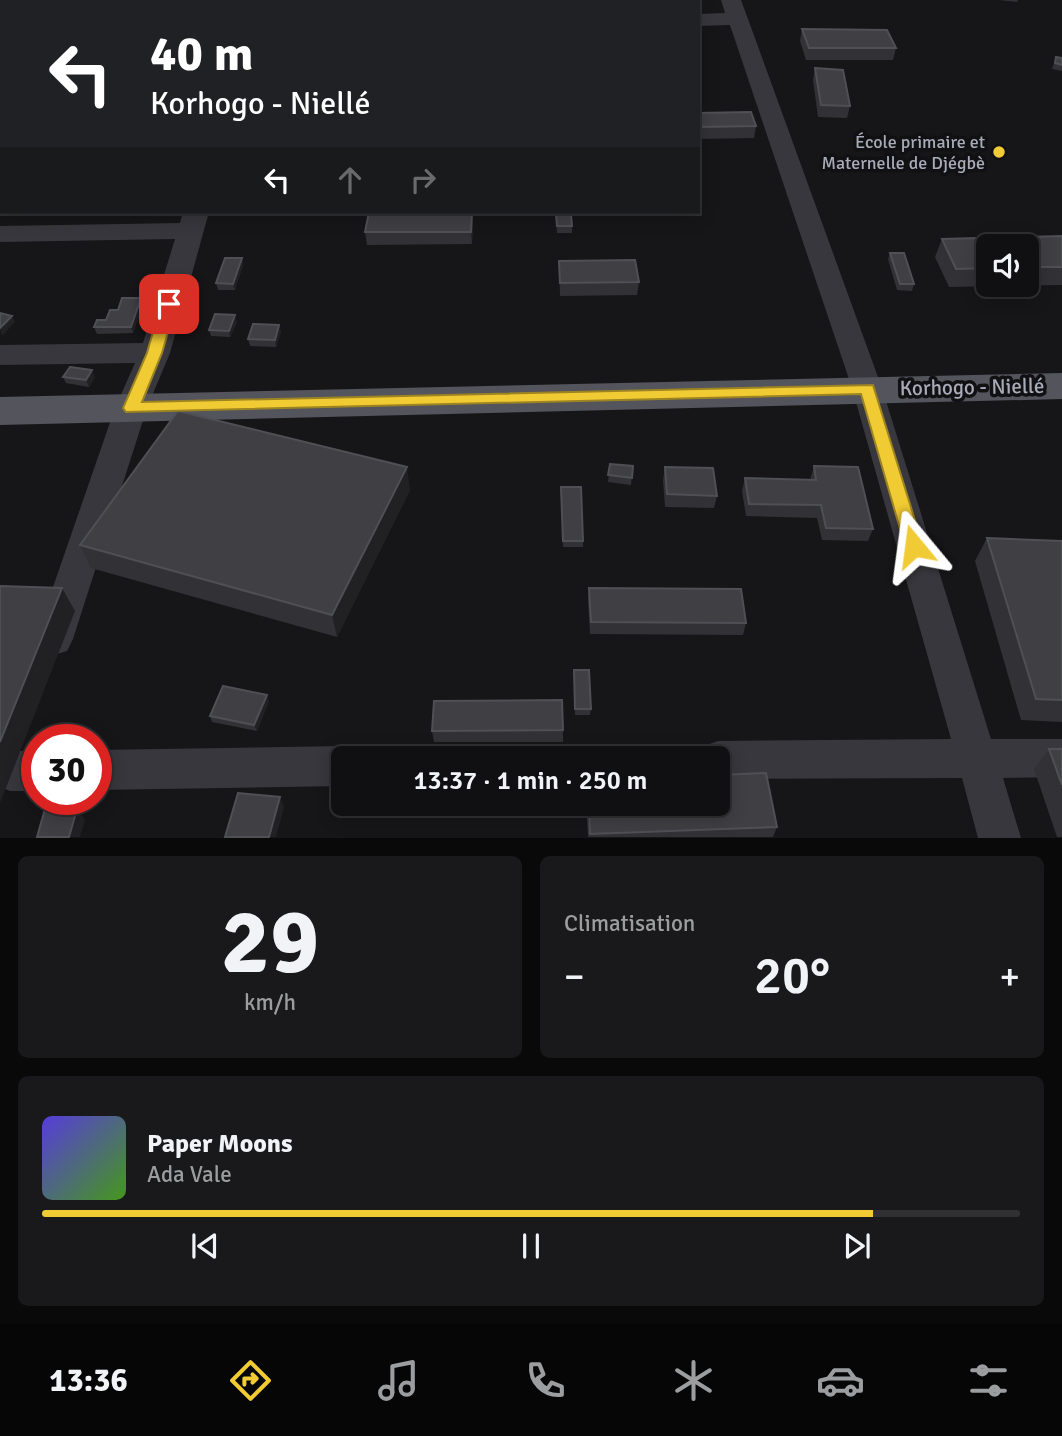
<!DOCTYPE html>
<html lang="fr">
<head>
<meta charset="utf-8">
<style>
	:root { --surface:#101012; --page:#19191b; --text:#f1f3f6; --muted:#9c9d9f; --line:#303032; --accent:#f1cb34 }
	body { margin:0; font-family:Signika,sans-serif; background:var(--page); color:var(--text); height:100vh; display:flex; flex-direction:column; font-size:26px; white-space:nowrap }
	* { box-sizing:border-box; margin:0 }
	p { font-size:23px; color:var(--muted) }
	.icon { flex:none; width:38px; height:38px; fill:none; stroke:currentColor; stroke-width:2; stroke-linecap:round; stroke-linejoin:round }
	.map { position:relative; height:838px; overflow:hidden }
	.details { display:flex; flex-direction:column; gap:18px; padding:18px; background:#09090a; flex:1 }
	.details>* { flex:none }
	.guide { position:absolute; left:0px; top:0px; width:700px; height:214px; box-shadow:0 4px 18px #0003,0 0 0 2px var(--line); background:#202124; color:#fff; overflow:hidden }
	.tools { position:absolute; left:976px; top:234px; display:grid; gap:14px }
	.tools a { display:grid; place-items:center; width:63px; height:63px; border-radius:10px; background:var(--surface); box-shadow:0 4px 18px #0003,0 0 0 2px var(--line); font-size:35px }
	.speed { position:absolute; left:21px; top:724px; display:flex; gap:14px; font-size:35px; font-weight:700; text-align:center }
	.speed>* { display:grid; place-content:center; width:91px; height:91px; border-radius:50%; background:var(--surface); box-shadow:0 4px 18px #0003,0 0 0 2px var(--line); line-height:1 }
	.speed .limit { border:10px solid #d22; background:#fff; color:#111 }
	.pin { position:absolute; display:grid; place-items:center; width:60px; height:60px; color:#fff; margin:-30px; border-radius:14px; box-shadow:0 4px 10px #0006 }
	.me { position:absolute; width:77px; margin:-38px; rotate:344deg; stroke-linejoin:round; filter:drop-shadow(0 0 5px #0008) }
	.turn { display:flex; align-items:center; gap:24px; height:147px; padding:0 35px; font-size:32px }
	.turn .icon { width:91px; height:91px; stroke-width:2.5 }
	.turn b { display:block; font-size:49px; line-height:60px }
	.lanes { display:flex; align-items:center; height:66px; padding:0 35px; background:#0003; justify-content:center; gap:35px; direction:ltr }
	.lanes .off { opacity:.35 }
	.big { font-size:52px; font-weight:600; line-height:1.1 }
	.details .tile { flex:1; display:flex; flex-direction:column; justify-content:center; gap:10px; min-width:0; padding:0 24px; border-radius:10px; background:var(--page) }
	.details .dial { align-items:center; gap:0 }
	.dial b { font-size:91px; line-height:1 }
	.song { display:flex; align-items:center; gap:21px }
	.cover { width:84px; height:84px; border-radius:10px; background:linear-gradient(135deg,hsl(250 70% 55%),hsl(100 70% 35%)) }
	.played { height:7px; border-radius:4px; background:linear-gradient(90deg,var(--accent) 85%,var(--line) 85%) }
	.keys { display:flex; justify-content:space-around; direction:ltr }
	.heat { display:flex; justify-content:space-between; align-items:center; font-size:38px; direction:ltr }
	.details .tiles { flex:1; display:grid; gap:18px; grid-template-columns:1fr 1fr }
	.tile:last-child { grid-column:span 2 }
	.trip { position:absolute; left:331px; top:746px; width:399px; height:70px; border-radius:10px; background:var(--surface); box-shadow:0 4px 18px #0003,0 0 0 2px var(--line); font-weight:600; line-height:70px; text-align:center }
	.tabs { display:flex; height:112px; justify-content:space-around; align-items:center; background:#060607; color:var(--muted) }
	.tabs .icon { width:49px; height:49px }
	.tabs .active { color:var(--accent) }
	.tabs b { font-size:32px; color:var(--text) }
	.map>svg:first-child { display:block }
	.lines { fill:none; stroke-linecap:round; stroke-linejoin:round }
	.minor { fill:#37373d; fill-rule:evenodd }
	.primary { fill:#53545c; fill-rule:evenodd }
	.wall { fill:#323236; fill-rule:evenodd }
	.shaded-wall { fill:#212124 }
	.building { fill:#3f3f44; stroke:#4f5056; stroke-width:2 }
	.route { fill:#f1cb34; stroke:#9d8422; stroke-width:2 }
	.poi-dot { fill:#f1cb34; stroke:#111113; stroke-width:2.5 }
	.labels { text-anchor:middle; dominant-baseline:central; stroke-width:7; stroke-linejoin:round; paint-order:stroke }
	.far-poi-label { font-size:18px; fill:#a8abb8; stroke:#111113; text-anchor:end }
	.street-label { font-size:21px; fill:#a8abb8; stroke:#111113 }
</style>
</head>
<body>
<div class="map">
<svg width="1062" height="838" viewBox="0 0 1062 838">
	<rect width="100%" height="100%" fill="#161618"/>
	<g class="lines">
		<!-- minor -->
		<path class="minor" d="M141,0H161L140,2Z
			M260,0H280V2H260Z
			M721,0H741L748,19L882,388L991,739H1062V777L1003,778L1021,838H978L962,778L718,779V758H699L704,746L718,741L951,739L852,388L730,25L698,26V14L725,13Z
			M0,24H2V36H0Z
			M183,212H209L170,353L147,408L73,639L67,651L54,655L41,651L35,639L115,408L135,363L0,365V345L143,343L175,239L0,242V226L180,223Z
			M343,746L358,752L360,758H343V786L96,790V750Z
			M10,751H37V791H10L0,787V755Z"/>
		<!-- primary -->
		<path class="primary" d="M1062,373V399L0,425V397Z"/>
	</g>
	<!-- wall -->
	<path class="wall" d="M19,0H50L49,1L20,2Z
		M98,0H137L136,2H99Z
		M999,0H1018L1017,2Z
		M802,29L896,48L893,60H806L800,41Z
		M1056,57L1062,58V71L1052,69Z
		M815,68L850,106L847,118L818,117L813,80Z
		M698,113L756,126L754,138L698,139Z
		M556,215L572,226V233H557Z
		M473,218L472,244L367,245L365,232Z
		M1062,236V285L949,287L935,257L942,239ZM989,247H1027V285H989Z
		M890,253L914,284L912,291L897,290L888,259Z
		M242,258L243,265L235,290H218L216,283Z
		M559,261L639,282L637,295L560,296Z
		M143,304L133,333L97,334L94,327L106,320L118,310Z
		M237,322L230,337L211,336L209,330Z
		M281,331L276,347L250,346L248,339Z
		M63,377H95L89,387L66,383Z
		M610,464L633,466L631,485L608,482Z
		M814,466L873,529L868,541L822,540L817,518L746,516L742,491L745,478L810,480Z
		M665,467L717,496L714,508L665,507L663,480Z
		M410,490L337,637L91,568L80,545Z
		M561,494L583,541V547H563Z
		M987,538L1062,541V722L1021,720L975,561Z
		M589,588L746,623L743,635L590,634L588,600Z
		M574,670L591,709L590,715H575Z
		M269,701L257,731L212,722L210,716Z
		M563,730V742H434L432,731Z
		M1049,749H1062V837H1057L1034,769Z
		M586,803H718L777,827L773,837H588Z"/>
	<!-- shaded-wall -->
	<path class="shaded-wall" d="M127,0H137L136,2H127Z
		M472,212L473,218L472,244L471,232Z
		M242,258L243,265L235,290L233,284Z
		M141,298L143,304L133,333L131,327Z
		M235,315L237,322L230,337L229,331Z
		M12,316L15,322L2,336L0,328Z
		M279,325L281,331L276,347L275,340Z
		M92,370L95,377L89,387L86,380Z
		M407,467L410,490L337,637L332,615Z
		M62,588L75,611L0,803V742Z
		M267,695L269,701L257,731L254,725Z
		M280,797L284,807L276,837H269Z
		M77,809L85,820L80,837H69Z"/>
	<!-- building -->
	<path class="building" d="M402,0H432V2H402Z
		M802,29L887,30L896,48H809Z
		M0,52H2V68L0,70Z
		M1056,57L1062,58V65L1055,63Z
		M815,68L843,70L850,106L821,105Z
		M751,112L756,126L698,127V113Z
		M369,212H472L471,232H365Z
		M556,215H571L572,226H557Z
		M1062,236V267H1027V247H989V268L956,269L942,239Z
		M890,253H904L914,284H900Z
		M225,258H242L233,284L216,283Z
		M635,260L639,282L560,283L559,261Z
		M122,298H141L131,327H94L97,320H106L110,310H118Z
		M0,313L12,316L0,328Z
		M215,314L235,315L229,331L209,330Z
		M253,324L279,325L275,340L248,339Z
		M70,367L92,370L86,380L63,377Z
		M178,411L407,467L332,615L80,545Z
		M610,464L633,466L632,478L608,475Z
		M814,466L858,467L873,529L826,528L821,505L749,504L745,478L816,480Z
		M665,467L713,468L717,496L667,494Z
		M561,487H581L583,541H563Z
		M987,538L1062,541V700L1036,699Z
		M0,586L62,588L0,742Z
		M589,588L741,589L746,623L591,622Z
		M574,670H589L591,709H575Z
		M223,686L267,695L254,725L210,716Z
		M562,700L563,730L432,731L434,701Z
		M1049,749H1062V785Z
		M766,773L777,827L590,834L589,803H718V775Z
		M238,793L280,797L269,837H225Z
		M45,809H77L69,837H37Z"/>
	<!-- route -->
	<path class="route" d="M169,299L176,304L162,353L142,402L873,385L923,546L914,553L905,546L861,394L126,412L123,408L147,353L161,304Z"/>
	<!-- markers -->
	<circle class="poi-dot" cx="999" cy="152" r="7"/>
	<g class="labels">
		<!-- far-poi labels -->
		<g class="far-poi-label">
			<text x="985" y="142">École primaire et<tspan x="985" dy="21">Maternelle de Djégbè</tspan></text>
		</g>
		<!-- street labels -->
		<g class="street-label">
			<text transform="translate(972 387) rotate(-1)">Korhogo - Niellé</text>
		</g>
	</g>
</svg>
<div class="tools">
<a><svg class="icon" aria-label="sound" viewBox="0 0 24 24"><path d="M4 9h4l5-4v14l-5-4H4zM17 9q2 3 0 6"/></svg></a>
</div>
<div class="speed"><div class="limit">30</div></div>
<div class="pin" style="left:169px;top:304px;background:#d93025"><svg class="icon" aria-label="arrive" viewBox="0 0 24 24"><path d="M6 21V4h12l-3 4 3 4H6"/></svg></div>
<svg class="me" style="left:914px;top:546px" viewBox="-20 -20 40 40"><path d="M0-17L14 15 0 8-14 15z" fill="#f1cb34" stroke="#fff" stroke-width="4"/></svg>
<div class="trip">13:37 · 1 min · 250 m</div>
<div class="guide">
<div class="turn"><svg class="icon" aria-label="left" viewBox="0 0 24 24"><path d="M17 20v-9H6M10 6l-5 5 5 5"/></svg><div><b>40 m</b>Korhogo - Niellé</div></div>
<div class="lanes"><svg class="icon" aria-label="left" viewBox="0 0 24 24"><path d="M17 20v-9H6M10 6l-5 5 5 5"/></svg><svg class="icon off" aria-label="ahead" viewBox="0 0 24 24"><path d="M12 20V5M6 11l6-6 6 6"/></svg><svg class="icon off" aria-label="right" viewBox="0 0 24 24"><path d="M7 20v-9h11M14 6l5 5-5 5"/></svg></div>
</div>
</div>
<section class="details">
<div class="tiles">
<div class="tile dial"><b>29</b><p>km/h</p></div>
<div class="tile"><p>Climatisation</p>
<div class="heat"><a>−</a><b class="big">20°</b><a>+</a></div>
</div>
<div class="tile">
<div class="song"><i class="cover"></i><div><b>Paper Moons</b><p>Ada Vale</p></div></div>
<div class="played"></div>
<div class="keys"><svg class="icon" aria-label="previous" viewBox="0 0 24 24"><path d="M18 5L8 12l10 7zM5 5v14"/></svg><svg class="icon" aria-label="pause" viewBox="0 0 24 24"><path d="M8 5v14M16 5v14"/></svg><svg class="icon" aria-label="next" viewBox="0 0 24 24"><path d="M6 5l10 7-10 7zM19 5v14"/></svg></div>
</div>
</div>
</section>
<nav class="tabs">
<b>13:36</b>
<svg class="icon active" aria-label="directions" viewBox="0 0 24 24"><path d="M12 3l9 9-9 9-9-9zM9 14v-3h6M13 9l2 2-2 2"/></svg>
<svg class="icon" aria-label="music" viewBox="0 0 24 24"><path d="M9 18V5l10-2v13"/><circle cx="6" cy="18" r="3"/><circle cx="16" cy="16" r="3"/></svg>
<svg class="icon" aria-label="phone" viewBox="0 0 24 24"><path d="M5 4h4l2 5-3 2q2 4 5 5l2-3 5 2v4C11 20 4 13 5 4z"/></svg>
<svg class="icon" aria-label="climate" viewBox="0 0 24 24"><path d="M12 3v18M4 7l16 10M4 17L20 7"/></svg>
<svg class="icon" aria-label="car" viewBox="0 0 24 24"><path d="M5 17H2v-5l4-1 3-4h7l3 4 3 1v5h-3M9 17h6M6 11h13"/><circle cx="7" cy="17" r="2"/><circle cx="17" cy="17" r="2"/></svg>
<svg class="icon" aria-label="filters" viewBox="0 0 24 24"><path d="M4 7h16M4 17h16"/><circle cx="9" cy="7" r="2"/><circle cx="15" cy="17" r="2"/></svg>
</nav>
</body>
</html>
